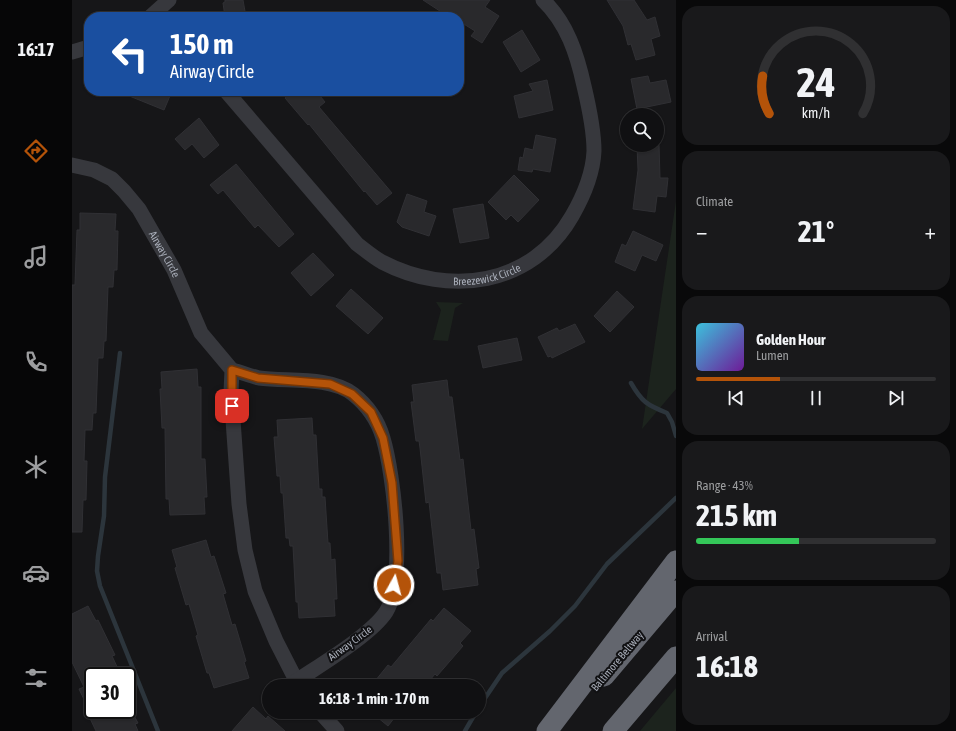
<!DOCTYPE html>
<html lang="en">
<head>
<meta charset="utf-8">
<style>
	:root { --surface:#101012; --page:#19191b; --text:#f1f3f6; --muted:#9c9d9f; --line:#303032; --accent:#b45309 }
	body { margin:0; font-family:"Asap Condensed",sans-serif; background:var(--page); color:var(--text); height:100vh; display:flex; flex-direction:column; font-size:15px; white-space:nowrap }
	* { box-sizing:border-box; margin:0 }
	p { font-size:13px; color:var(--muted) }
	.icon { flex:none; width:22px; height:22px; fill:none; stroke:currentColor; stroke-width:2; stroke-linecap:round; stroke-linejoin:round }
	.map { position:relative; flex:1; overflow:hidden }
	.drawer { display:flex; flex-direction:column; gap:6px; padding:6px; background:#09090a; width:280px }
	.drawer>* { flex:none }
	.guide { position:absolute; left:12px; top:12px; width:380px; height:84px; border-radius:16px; box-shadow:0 1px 3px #0004,0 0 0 1px var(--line); background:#1a4fa0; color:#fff; overflow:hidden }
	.buttons { position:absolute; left:548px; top:108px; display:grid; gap:8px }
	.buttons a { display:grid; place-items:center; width:44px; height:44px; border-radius:50%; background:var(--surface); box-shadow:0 1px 3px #0004,0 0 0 1px var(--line); font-size:20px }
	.speed { position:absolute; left:12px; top:667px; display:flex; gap:8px; font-size:20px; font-weight:700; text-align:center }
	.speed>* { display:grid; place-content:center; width:52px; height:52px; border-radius:50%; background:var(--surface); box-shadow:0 1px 3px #0004,0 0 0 1px var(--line); line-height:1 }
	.speed .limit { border:2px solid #111; border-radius:6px; background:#fff; color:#111 }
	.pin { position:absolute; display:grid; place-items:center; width:34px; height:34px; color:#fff; margin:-17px; border-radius:8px; box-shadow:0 2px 6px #0006 }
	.me { position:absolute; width:44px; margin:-22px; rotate:7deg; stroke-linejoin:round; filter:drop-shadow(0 0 3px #0008) }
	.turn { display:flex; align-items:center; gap:14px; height:84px; padding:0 20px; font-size:18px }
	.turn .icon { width:52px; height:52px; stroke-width:2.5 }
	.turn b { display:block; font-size:28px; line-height:34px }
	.big { font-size:30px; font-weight:700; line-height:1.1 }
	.drawer .tile { flex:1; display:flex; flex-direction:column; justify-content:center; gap:6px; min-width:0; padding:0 14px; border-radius:16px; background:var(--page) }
	.drawer .dial { align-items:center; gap:0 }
	.dial svg { height:104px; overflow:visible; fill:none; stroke:var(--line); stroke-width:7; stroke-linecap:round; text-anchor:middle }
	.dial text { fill:var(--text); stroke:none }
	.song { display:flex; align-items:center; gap:12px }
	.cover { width:48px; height:48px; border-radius:6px; background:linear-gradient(135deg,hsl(190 70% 55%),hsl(280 70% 35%)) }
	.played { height:4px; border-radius:2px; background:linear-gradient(90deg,var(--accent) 35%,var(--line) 35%) }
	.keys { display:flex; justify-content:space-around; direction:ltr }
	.heat { display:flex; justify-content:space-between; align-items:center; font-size:22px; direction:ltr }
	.charge { height:6px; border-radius:3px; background:linear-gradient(90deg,#34c759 43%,var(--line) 0) }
	.trip { position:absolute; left:190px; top:679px; width:224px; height:40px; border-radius:20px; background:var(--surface); box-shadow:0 1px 3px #0004,0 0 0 1px var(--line); font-weight:700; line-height:40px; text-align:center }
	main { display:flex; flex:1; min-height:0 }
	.dock { display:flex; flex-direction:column; width:72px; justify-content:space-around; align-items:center; background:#060607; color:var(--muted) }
	.dock .icon { width:28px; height:28px }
	.dock .current { color:var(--accent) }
	.dock b { font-size:18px; color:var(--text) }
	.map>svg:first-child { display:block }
	.green { fill:#1c231d }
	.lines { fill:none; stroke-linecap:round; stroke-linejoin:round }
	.stream { stroke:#2c353c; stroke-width:4.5 }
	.building { fill:#29292c; stroke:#303034 }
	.minor { stroke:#37383d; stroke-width:15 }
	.highway { stroke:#63666e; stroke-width:21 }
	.route-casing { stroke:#753606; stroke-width:10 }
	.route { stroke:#b45309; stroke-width:7 }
	.labels { text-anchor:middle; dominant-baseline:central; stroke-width:4; stroke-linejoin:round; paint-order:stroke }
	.street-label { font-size:11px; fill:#a8adb8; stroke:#111113 }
</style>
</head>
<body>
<main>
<nav class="dock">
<b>16:17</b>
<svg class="icon current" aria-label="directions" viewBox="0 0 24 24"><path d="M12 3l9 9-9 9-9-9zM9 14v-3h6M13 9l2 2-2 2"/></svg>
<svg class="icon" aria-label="music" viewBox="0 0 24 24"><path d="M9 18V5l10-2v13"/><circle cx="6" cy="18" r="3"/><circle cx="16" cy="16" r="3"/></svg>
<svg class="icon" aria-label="phone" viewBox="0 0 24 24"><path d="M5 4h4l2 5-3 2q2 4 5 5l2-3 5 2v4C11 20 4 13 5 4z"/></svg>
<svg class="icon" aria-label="climate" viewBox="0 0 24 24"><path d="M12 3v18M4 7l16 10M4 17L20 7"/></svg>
<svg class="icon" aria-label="car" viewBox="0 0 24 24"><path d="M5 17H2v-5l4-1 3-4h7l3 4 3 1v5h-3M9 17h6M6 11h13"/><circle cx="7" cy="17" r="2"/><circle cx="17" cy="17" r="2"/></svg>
<svg class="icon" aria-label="filters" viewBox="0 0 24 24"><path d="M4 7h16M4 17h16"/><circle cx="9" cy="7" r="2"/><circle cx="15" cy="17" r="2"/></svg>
</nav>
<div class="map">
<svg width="604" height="731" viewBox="0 0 604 731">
	<rect width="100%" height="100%" fill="#161618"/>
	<!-- green -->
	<path class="green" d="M604,201V389L570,429Z
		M364,302L391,303L383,308L376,341L361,340L369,310Z
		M604,688V731H568L573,725Z"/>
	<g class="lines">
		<!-- stream -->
		<path class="stream" d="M48,353L33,477L32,516L26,556L25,571L28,586L86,731
			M559,383C570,402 575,405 595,413L600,422L604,436
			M407,707L430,673L478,631L503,606L535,564L604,498
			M393,731L404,712"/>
	</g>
	<!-- building -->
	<path class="building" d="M153,0H171L174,17H153L151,3L153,2Z
		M351,0H418L413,7L427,16L410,43L399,36L403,31L387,21V17H377Z
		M535,0H562L575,20L583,17L588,36L579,39L583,55L564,60L559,44L556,45L551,26Z
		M450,30L468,60L449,72L431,42Z
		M576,76L578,83L594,80L599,102L565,109L559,79Z
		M475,80L481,110L447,118L442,96L461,91L457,84Z
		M45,91H100L92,110Z
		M221,91H244L253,102L247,107L320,193L305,205L293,191L292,192L237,124L236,125L213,98Z
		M127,118L147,145L132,158L120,144L113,150L103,139Z
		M464,135L484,139L478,172L461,169L460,172L446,170L448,157L451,158L453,148L461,150Z
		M565,145H587L588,178H596L594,197L585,196L583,212L561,209L566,170Z
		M164,164L222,234L207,247L186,225L183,228L151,190L146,194L138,185Z
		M442,175L467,200L446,222L439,215L434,220L416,202Z
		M335,194L355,201L352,212L364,216L357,236L330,227L325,222Z
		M411,204L417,238L388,243L381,209Z
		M8,213L44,214L43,231H46L45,270H42L41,287H36L34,341H32L31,358H26L24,413H21L20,430H13L12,461H15L14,500H11L10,532H0V285H3L5,230H8Z
		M561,231L591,245L584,261L570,255L563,271L543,262L550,244L554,246Z
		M241,253L262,275L239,296L219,273Z
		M279,289L311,318L296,334L264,306Z
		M545,291L562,307L538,332L522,316Z
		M503,324L513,342L480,358L479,356L476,357L466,337L485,328L487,331Z
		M445,338L450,360L411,368L406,346Z
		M125,369L126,387H129V459H133L135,497H132L133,514L98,515L97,499H94L93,428H90L88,389H90L89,372Z
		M375,380L377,397H380L388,460L391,459L399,530L402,529L407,568L404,569L406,585L371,590L369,573H365L357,502L354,503L348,448L347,441H344L339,402H342L340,385Z
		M240,418L241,435H244L247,489H250V497H253L256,543H258L259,560L263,559L265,599H262L263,616L227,618L226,602H224L221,546H218L217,538H214L211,493H209L208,476H205L202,437H206L205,420Z
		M134,540L139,557L142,556L154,593L151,594L160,625L163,624L174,661L172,662L177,678L142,688L137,673H135L124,636L126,635L117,604L114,605L103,568L105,567L100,550Z
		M16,606L24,621L26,620L43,655L40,656L47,671L38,676H21V710H59L66,723L63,724L66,731H24L14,710H17L7,689L12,687L0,662V614Z
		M372,608L399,631L388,643L391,646L365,676L363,674L353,686H299L316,665L319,667L359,619L361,621Z
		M181,707L194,719L196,716L213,731H160Z
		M299,712H327L316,726Z"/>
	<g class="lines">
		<!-- minor -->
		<g class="minor">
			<path d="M78,17L97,0"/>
			<path d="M0,52L17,47"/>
			<path id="s1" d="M154,91L285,244C293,250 301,257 310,262C377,297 460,286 500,216C511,197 521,174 522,151C522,129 517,107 512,86C505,54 495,23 471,0"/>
			<path id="s2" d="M0,165L22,170L40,179L52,191L67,209L102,270L129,333L160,370L159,392L167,504L173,550L183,591L204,641L227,686"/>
			<path d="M160,370C169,372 178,376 187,378C215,382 257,376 281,394C295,405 306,421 311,438C322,475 334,580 314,612C299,635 248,665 223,682"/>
			<path d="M248,712L265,731"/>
		</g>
		<!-- highway -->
		<path class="highway" d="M532,676L604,591
			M475,731L604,561
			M541,731L604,657"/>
	</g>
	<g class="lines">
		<!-- route casing -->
		<g class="route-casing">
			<path id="route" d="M160,406V370L186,378L258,384L280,394L299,412L311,438L320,483L326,561L322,585"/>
		</g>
		<!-- route -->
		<use href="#route" class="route"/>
	</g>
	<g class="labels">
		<!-- street labels -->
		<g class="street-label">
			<text stroke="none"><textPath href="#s2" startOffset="135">Airway Circle</textPath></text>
			<text stroke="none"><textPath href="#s1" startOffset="341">Breezewick Circle</textPath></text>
			<text transform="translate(278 643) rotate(-36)">Airway Circle</text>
			<text transform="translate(545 661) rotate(-50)">Baltimore Beltway</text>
		</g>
	</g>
</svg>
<div class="buttons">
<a><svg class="icon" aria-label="search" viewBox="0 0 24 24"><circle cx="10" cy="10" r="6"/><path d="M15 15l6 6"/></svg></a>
</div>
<div class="speed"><div class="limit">30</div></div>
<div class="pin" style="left:160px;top:406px;background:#d93025"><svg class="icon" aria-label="arrive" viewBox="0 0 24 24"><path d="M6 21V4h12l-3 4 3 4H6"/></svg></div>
<svg class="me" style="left:322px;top:585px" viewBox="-20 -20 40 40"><circle r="17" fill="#b45309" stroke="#fff" stroke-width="3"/><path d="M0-11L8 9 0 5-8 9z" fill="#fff"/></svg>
<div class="trip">16:18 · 1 min · 170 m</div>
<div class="guide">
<div class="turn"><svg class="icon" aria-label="left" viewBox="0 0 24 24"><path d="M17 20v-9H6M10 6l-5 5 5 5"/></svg><div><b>150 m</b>Airway Circle</div></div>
</div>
</div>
<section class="drawer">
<div class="tile dial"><svg viewBox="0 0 100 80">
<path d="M14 69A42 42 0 1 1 86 69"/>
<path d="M14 69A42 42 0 0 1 9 40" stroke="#b45309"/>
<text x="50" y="56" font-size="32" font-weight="700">24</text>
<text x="50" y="72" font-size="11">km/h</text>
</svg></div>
<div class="tile"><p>Climate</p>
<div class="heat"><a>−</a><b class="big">21°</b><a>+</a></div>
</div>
<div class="tile">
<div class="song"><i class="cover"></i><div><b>Golden Hour</b><p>Lumen</p></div></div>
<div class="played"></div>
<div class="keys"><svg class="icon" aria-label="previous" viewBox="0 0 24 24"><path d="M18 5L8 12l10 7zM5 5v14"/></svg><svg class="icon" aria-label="pause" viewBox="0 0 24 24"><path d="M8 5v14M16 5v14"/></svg><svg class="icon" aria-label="next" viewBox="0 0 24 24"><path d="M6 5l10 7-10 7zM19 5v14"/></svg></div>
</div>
<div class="tile"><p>Range · 43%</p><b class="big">215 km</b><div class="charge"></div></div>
<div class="tile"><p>Arrival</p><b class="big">16:18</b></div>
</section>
</main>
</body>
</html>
